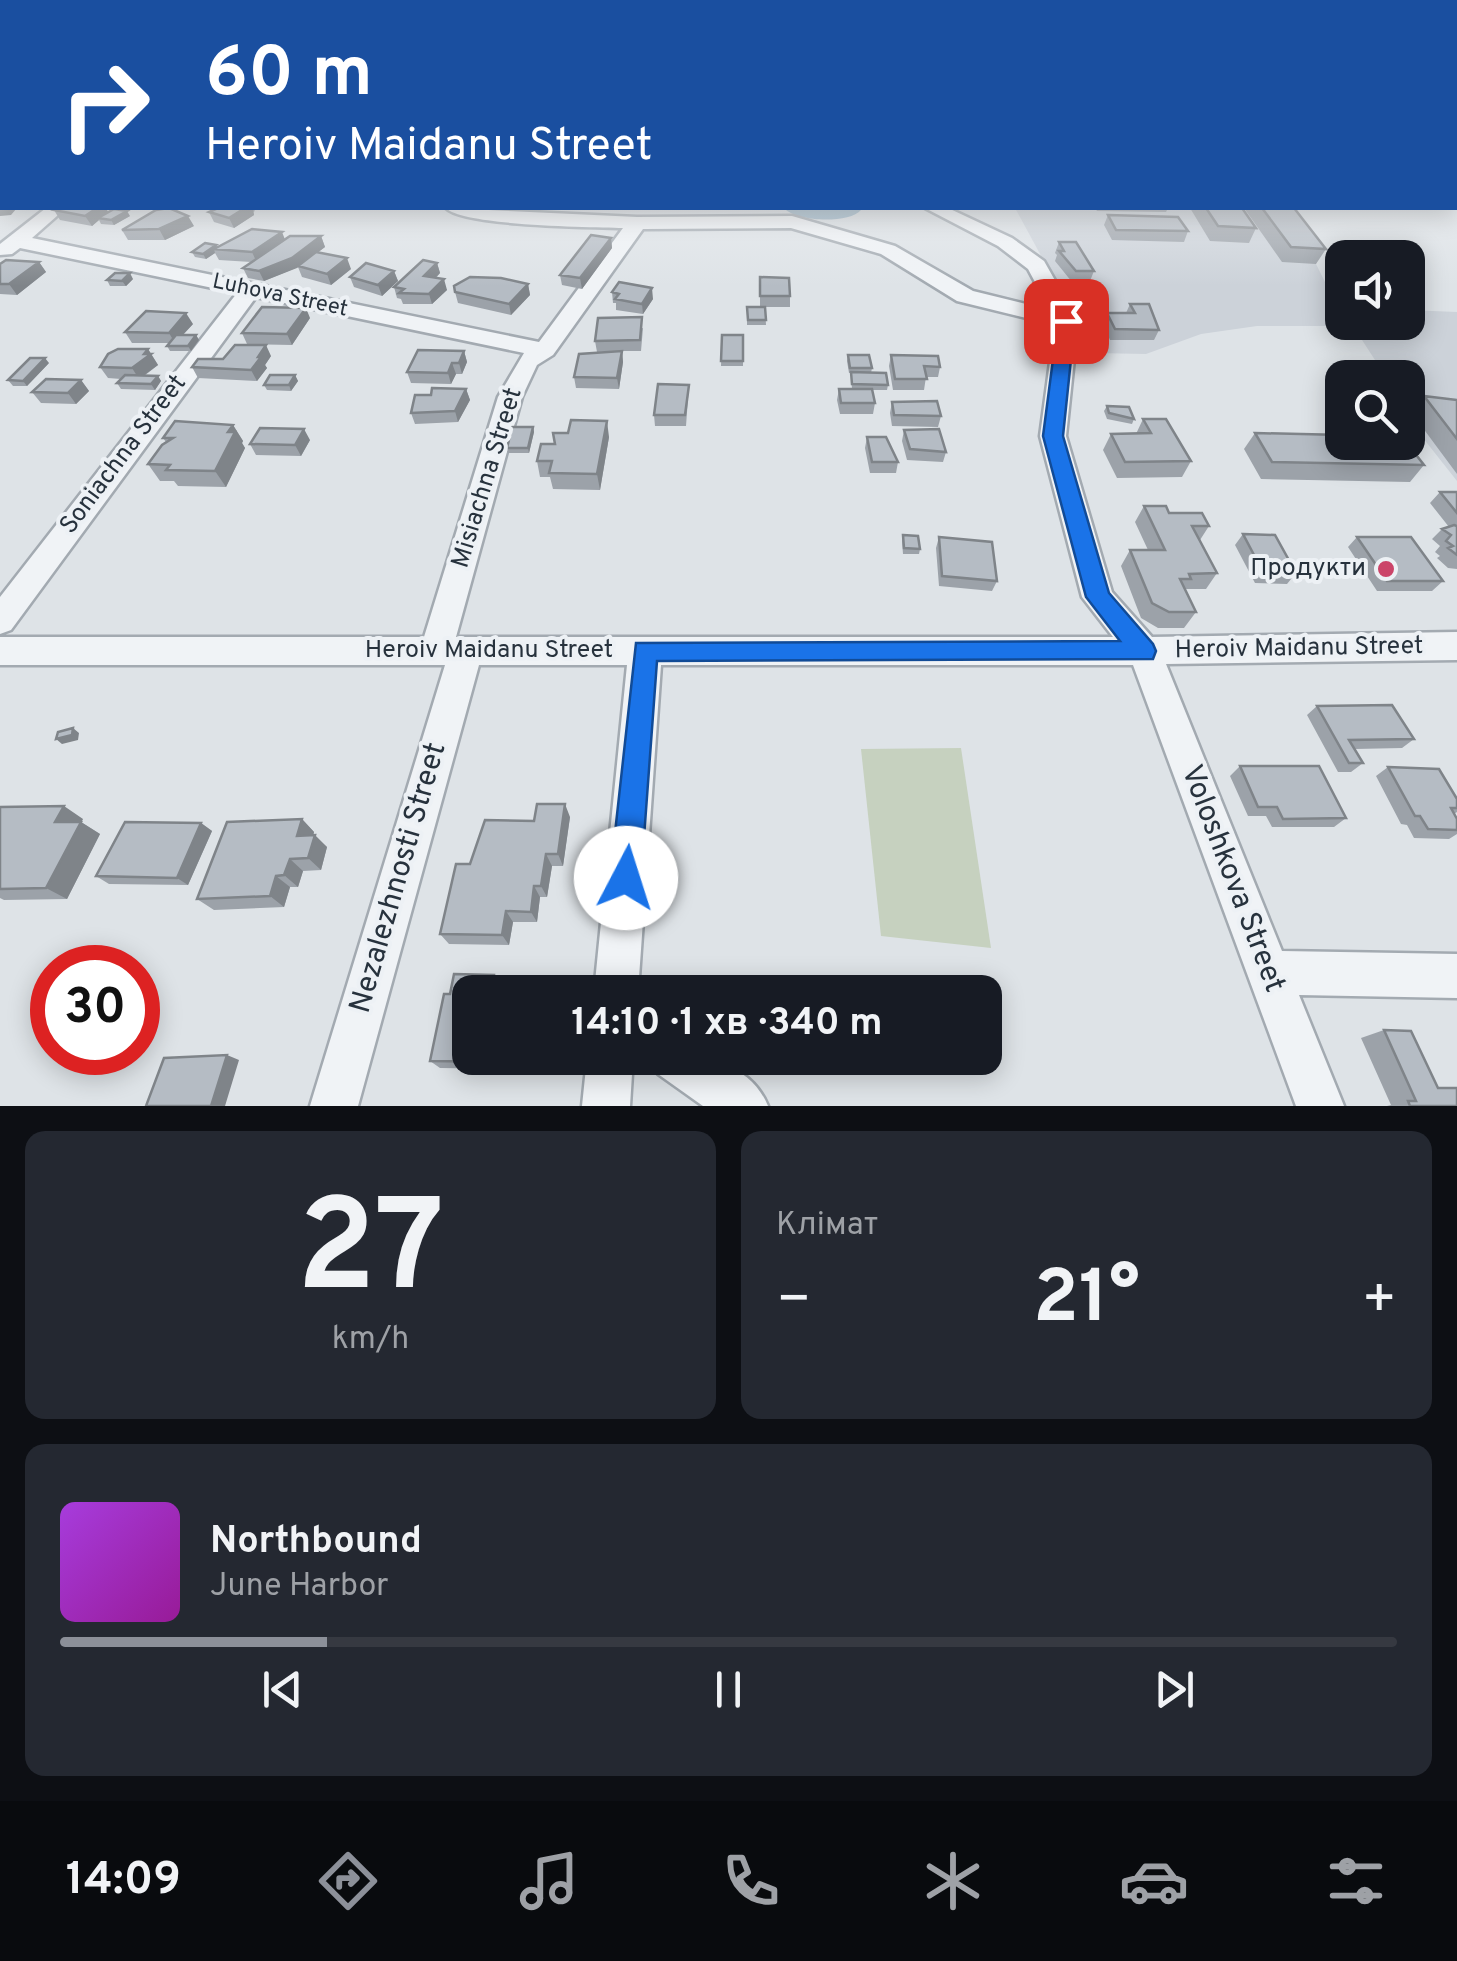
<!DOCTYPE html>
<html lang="uk">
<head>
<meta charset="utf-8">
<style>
	:root { --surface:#171b24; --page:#242831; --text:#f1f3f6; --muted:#9ea1a6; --line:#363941; --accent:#8c9099 }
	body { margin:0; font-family:Overpass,sans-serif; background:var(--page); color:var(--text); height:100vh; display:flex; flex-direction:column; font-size:38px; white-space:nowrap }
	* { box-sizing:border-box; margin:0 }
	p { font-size:32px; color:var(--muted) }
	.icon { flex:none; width:55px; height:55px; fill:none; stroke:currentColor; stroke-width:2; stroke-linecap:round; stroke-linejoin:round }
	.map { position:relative; height:1106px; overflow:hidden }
	.side { display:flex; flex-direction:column; gap:25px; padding:25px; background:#0d0f14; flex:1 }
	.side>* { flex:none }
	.hud { position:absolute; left:0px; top:0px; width:1458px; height:210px; box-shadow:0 5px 25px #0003; background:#1a4fa0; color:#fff; overflow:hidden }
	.buttons { position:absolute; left:1325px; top:240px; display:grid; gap:20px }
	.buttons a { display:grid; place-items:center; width:100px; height:100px; border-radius:20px; background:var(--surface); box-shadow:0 5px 25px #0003; font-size:50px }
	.speed { position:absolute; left:30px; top:945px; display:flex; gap:20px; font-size:50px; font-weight:700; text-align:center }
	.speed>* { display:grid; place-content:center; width:130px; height:130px; border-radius:50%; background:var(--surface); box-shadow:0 5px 25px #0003; line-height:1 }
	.speed .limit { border:15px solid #d22; background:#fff; color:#111 }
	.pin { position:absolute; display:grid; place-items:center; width:85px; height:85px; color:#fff; margin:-42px; border-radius:20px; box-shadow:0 5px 15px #0006 }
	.me { position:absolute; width:110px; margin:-55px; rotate:5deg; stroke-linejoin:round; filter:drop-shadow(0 0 8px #0008) }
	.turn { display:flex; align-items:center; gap:35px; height:210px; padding:0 40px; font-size:45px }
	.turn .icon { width:130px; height:130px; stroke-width:2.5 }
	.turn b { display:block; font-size:70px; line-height:85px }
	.big { font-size:75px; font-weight:700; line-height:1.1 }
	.side .card { flex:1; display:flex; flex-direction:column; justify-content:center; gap:15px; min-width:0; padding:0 35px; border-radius:20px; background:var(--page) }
	.side .dial { align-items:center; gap:0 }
	.dial b { font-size:130px; line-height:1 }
	.song { display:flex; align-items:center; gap:30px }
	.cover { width:120px; height:120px; border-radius:15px; background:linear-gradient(135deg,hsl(280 70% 55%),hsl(300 70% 35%)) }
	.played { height:10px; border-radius:5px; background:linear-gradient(90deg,var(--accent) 20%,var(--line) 20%) }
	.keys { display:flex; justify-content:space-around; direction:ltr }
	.heat { display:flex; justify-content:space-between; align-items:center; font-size:55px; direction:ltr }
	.side .tiles { flex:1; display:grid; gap:25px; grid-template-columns:1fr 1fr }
	.card:last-child { grid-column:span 2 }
	.trip { position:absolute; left:452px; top:975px; width:550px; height:100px; border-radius:20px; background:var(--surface); box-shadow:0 5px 25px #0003; font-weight:700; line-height:100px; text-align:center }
	.tabs { display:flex; height:160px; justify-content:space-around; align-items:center; background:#090b0e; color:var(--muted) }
	.tabs .icon { width:70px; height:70px }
	.tabs .selected { color:var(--accent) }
	.tabs b { font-size:45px; color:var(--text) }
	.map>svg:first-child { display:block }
	.built { fill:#ccd2d9 }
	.green { fill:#c6d1bf }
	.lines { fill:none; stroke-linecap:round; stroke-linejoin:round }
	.river { fill:#99b5c7; fill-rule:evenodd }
	.minor-casing { stroke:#a3aab1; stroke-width:5 }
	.minor { fill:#f0f3f6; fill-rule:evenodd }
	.wall { fill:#9ca2a9 }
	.shaded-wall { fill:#7f8489 }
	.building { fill:#b5bcc4; stroke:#7f8489; stroke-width:2.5 }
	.route { fill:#1a73e8; stroke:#114b97; stroke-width:2.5 }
	.poi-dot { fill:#cb4469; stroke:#edf1f5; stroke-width:4 }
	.labels { text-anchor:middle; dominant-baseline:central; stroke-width:8; stroke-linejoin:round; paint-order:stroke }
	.far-street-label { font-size:22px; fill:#27323d; stroke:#edf1f5 }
	.street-label { font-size:25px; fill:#27323d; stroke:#edf1f5 }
	.poi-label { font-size:25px; fill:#27323d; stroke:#edf1f5; text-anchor:end }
	.near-street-label { font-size:30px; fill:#27323d; stroke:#edf1f5 }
</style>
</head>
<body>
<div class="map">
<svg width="1457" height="1106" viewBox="0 0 1457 1106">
	<rect width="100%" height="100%" fill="#dee3e7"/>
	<!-- built -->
	<path class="built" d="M1015,208H1274L1316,264L1336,304L1339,326H1257L1201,334L1146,354L1094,353Z
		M1408,310L1457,312V481L1408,419V378L1386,377L1351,323L1408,322Z"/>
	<!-- green -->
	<path class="green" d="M961,748L991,948L881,936L861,749Z"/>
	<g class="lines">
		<!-- river -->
		<path class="river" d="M784,208H860L861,210C849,224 796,222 784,208Z"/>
		<!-- minor casing -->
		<g class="minor-casing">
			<path id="minor" d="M46,208H66L32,238L539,342L623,228C592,227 463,226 446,208L637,217L792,216L895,246L973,291L1050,310L1028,269L998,246L925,208H948L1012,238L1044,261L1078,321L1066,436L1112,592L1152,637L1457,632V660L1166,664L1282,951L1457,954V998L1299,995L1344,1106H1296L1133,665H661L638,992H594L627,665H479L358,1106H310L445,665H0V637H424L498,397L524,353L256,297L11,630L0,634V597L237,293L20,248L12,254L0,255V244ZM791,228L881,254L957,301L1055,325L1040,436L1082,597L1113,637H456L522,397L537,365L553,355L643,229Z
				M587,1058H633L630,1106H582Z
				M651,1058C696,1055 748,1058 768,1106H703L658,1074Z"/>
		</g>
		<!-- minor -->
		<use href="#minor" class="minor"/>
	</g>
	<!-- wall -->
	<path class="wall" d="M106,208L108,212L130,216L114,225L101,224L99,220L92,226L60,220L54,210Z
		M218,208H253L255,211L253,212L254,215L234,228L214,222L209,212Z
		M1095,208H1168L1166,212L1097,211Z
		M1190,208H1242L1256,228L1249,243L1210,241Z
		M1244,208H1294L1326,249L1316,264L1282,262Z
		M1108,215L1188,231L1184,242L1112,240L1104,225Z
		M194,226L165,240H128L122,230Z
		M321,236L325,247L317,253L351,269L331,285L302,277L298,267L264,281L248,278L243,268L251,262L219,260L215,253L206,259L195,257L192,252L216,245L217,247Z
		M611,238L612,248L582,289L562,285L560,275Z
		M1059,242L1094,271L1090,281L1072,282L1055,261L1057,255L1055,253Z
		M39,262L46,272L17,295L0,294V264Z
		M437,263L440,273L436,278L447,290L432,304H403L401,299L397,298L394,287Z
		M394,271L398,281L382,296L354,287L350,277Z
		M760,277L790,296V307H765L766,325H747V307H760Z
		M133,279L126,286H110L107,280Z
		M528,284L530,295L511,315L458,303L455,292Z
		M612,292L653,299L643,314L616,310V303H613Z
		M1130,304L1159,330L1154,340H1110L1103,324L1107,313H1126Z
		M310,318L292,345L247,344L242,333Z
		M193,324L183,335H196L199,340L191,351H170L167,346L169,343H132L125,332Z
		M643,328L641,351H622L623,362L619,389L576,388L574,377L620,351L597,352L595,341Z
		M722,335H743V366H721Z
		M148,349L158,365L144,376H158L161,381L155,390L121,389L117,383L121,379L108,378L100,367Z
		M464,351L467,362L462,374H456L451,384L411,383L407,372Z
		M848,355L872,368L871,373L888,385L887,390H872L875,403L873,414H840L837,400L839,389H852L851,373H849L847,361Z
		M891,355L940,367L938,377H926L924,390H893L889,366Z
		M271,356L265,365L267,368L257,381L198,378L192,367L223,359Z
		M49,363L27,386H13L8,380Z
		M295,375L298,381L291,391L267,390L264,385Z
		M81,380L89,391L76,404L41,403L32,392Z
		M689,385L686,426H655L654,415Z
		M466,389L470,400L458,422L415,424L411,413L431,395Z
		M1424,396L1457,400V474L1411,412Z
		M892,402L941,416L938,427L892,426L890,413Z
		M1107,406L1134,419L1132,424L1107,419L1104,411Z
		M1143,419L1191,461L1182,477L1117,478L1103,450L1111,434H1136Z
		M233,425L243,441L242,443L245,448L226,487L178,486L174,481H160L148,464L166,442L163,438Z
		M533,427L534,432L529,453H508L507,448Z
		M904,430L946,452L943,462L907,460L902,441Z
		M1255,433L1424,465L1410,482L1261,479L1244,449Z
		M609,437L600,490L553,489L550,477H540L537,461L555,444Z
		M867,437L898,462L896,473H870L865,448Z
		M310,440L301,456L256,455L250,444Z
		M1440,492H1457V569L1448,568L1437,558L1440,556L1435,552L1440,546L1432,539L1442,529L1449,527L1430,503Z
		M1144,506L1209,526L1200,540L1217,573L1206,589H1185L1196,612L1184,628H1158L1141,618L1121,566L1130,550H1148L1135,522Z
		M1243,534L1296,573L1287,584L1255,583L1235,545Z
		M903,535L920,549L919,554H903L902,541Z
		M939,537L997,581L992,591L939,586L936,548Z
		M1357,537L1443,581L1432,591H1377L1348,547Z
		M1317,706L1414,739L1402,748L1355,749L1363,763L1351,772H1338L1307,715Z
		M1240,766L1346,818L1334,827H1272L1266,816H1248L1230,776Z
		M1388,767L1457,799V812L1454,814L1457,819V834L1449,839L1414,838L1407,825L1401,824L1376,776Z
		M0,807L83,819L81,822L100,834L67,899L4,900L0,898Z
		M570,817L563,866H552L547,897H540L537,922H513L509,945L449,944L440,934L470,864L534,821Z
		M302,819L314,832L313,835L327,847L321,870L303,871L298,887H290L284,907L214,910L197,899Z
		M201,823L212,831L188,885L109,884L96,876Z
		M494,975L502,984L501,990L470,992L520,1058L518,1069L440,1068L430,1061L450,994Z
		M1384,1030L1438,1088L1457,1106H1387L1391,1105L1361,1038Z"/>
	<!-- shaded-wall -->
	<path class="shaded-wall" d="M2,161V182L0,185V165Z
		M2,205V208H17L11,215L0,216V206Z
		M97,208H106L109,214L98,218L99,220L92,226L85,216Z
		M245,208H253L254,215L234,228L229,218Z
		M127,211L130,216L114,225L111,220Z
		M188,216L194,226L165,240L159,229Z
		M282,232L286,242L257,263L252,252Z
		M321,236L325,247L297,268L264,281L259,271Z
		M611,238L612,248L582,289L580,278Z
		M216,245L218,250L214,249L215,253L206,259L203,254Z
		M347,258L351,269L331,285L327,274Z
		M39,262L46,272L17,295L9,284Z
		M437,263L440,273L427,286L424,276Z
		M394,271L398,281L382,296L378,285Z
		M130,273L133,279L126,286L122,281Z
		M444,279L447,290L432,304L429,294Z
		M528,284L530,295L511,315L509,304Z
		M652,288L653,299L643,314L642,304Z
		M306,308L310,318L292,345L287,334Z
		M186,313L193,324L175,343L169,333Z
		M196,335L199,340L191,351L188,346Z
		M266,345L271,356L265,365L267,368L257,381L251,370L258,357Z
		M148,349L158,365L139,379L132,368Z
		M464,351L467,362L462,374L459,363Z
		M622,351L623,362L619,389L617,378Z
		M45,358L49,363L27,386L23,381Z
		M452,363L456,374L451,384L448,373Z
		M295,375L298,381L291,391L289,385Z
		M158,376L161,381L155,390L151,384Z
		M81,380L89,391L76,404L68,393Z
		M466,389L470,400L458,422L455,411Z
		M607,421L609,437L600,490L597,474Z
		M233,425L243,441L242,443L245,448L226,487L215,471L228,432Z
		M533,427L534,432L529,453L528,448Z
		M304,429L310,440L301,456L295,445Z
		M73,728L79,733L78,740L62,744L56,739Z
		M565,804L570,817L563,866L558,854Z
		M64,806L83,819L81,822L100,834L67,899L46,888L55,822Z
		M302,819L314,832L310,848L297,836Z
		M201,823L212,831L188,885L177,878Z
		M315,835L327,847L321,870L308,858Z
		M546,854L552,866L547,897L541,886Z
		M290,859L303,871L298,887L284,875Z
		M276,876L290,887L284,907L270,896Z
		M534,886L540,897L537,922L531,912Z
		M506,911L513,922L509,945L502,935Z
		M494,975L502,984L500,992L492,990Z
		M227,1055L239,1060L225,1106H211Z
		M512,1058H520L518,1069L511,1062Z"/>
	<!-- building -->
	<path class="building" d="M58,208H97L85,216L54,210Z
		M169,208L188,216L159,229L122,230L156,210Z
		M218,208H245L229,218L209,212Z
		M1206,208H1242L1256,228L1218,226Z
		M1262,208H1294L1326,249L1291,247Z
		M114,209L127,211L111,220L98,218Z
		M1108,215L1178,217L1188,231L1116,230Z
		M252,229L282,232L252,252L214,249Z
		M591,235L611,238L580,278L560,275Z
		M290,236H321L292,258L259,271L243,268Z
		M1059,242H1076L1094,271H1076L1059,251H1064Z
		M205,243L216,245L203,254L192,252Z
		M316,252L347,258L327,274L298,266Z
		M6,260L39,262L9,284H0V264Z
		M423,260L437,263L424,276L444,279L429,294L399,293L404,289L394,287Z
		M366,263L394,271L378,285L350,277Z
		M115,273H130L122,281L107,280Z
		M470,277L501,278L528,284L509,304L455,292L454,286Z
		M760,277L789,278L790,296H760Z
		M619,282L652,288L642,304L615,299L619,294L612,292Z
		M1130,304H1149L1159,330L1115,329L1107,313H1135Z
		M262,307L306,308L287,334L242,333Z
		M747,307H765L766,320H748Z
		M146,311L186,313L169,333L125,332Z
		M642,317L640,340L595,341L598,318Z
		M176,335H196L188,346H167Z
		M722,335H743V361H721Z
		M235,345H266L258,357H261L251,370L192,367L198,359H223Z
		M118,349H148L144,354H151L132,368L100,367L108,354Z
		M418,350L464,351L459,363H452L448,373L407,372Z
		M622,351L617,378L574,377L579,354Z
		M848,355H869L872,368H850Z
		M891,355L938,356L940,367L924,366L927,379H895Z
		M30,358H45L23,381L8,380Z
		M851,372L886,373L888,385L852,384Z
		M125,375L158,376L151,384L117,383Z
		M270,375H295L289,385H264Z
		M46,379L81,380L68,393L32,392Z
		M658,384L689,385L685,415H654Z
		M432,388L466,389L455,411L411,413L415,395H431Z
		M839,389H872L875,403H841Z
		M1424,396L1457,400V439Z
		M937,401L941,416L894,415L892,402Z
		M1107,406L1129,407L1134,419L1109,413Z
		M1143,419H1166L1191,461L1125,462L1111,434L1151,433Z
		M571,420L607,421L597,474L549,473L552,461H537L541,444H555L553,433H568Z
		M175,421L233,425L228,432H235L215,471L166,470L170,465L148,464L162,445L173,438H163Z
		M512,427H533L528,448H507Z
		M260,428L304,429L295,445L250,444Z
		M939,429L946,452L910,449L904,430Z
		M1255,433L1342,435V442H1406L1424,465L1272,462Z
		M867,437H886L898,462H872Z
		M1440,492H1457V513Z
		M1144,506H1166L1169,513H1202L1209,526H1192L1217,573L1189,574L1191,579H1180L1196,612H1169L1152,603L1130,550H1165Z
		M1454,525L1457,526V555L1448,548L1453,546L1446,541L1451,535L1442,529Z
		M1243,534L1275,535L1296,573L1263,572Z
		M903,535L918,536L920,549L904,548Z
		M939,537L992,542L997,581L942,576Z
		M1357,537H1411L1443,581H1387Z
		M1392,705L1414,739L1349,740L1363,763H1349L1317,706Z
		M73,728L72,735L56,739L58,732Z
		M1240,766H1319L1346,818L1283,819L1277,807H1258Z
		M1388,767L1439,769L1457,799V808H1451L1457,819V830L1428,829L1420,816H1415Z
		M537,804H565L558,854H546L541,886H534L531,912L506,911L502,935L440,934L456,864H470L485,820L534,821Z
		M64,806L55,822H81L46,888L0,889V807Z
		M302,819L297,836L315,835L308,858L290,859L284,875L276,876L270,896L197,899L227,822Z
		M125,822L201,823L177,878L96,876Z
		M454,974L494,975L492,990L546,991V992H470V1058H512L511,1062L430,1061L444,994H450Z
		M1384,1030L1411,1031L1438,1088H1457V1106H1410L1408,1101H1416Z
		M227,1055L211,1106H146L164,1058Z"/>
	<!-- sky -->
	<linearGradient id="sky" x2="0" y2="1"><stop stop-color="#88b4db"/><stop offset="0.46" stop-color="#f0f2f4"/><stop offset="1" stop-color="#f0f2f4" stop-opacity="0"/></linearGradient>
	<rect width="1457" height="286" fill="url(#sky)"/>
	<!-- route -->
	<path class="route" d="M1066,316L1075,321L1063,436L1109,593L1153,644L1156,651L1153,659L657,661L641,878L637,889L626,894L615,889L610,878L636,643L1120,641L1086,597L1043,436L1058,321Z"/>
	<!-- markers -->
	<circle class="poi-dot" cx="1386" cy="569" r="10"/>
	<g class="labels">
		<!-- far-street labels -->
		<g class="far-street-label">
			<text transform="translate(280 296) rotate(12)">Luhova Street</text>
		</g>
		<!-- street labels -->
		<g class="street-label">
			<text transform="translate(124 455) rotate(-53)">Soniachna Street</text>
			<text transform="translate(488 478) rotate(-73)">Misiachna Street</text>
			<text transform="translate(1299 649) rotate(-1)">Heroiv Maidanu Street</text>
			<text x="489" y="651">Heroiv Maidanu Street</text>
		</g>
		<!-- poi labels -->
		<g class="poi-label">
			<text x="1366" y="569">Продукти</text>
		</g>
		<!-- near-street labels -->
		<g class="near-street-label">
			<text transform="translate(399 878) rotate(-74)">Nezalezhnosti Street</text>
			<text transform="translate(1232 879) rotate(69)">Voloshkova Street</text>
		</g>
	</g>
</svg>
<div class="buttons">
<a><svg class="icon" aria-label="sound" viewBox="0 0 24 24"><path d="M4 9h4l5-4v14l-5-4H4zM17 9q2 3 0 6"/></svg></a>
<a><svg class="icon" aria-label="search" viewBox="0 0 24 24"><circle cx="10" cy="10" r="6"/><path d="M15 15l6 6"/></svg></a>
</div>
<div class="speed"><div class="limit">30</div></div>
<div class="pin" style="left:1066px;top:321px;background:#d93025"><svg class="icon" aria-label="arrive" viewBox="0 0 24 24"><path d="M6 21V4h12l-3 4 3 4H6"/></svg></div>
<svg class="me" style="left:626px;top:878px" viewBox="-20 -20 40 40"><circle r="19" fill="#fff"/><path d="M0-13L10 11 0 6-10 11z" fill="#1a73e8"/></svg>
<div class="trip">14:10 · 1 хв · 340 m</div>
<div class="hud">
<div class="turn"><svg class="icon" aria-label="right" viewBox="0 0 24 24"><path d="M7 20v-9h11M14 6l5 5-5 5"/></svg><div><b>60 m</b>Heroiv Maidanu Street</div></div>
</div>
</div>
<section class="side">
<div class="tiles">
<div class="card dial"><b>27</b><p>km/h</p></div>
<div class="card"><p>Клімат</p>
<div class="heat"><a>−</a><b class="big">21°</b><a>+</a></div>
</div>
<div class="card">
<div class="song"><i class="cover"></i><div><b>Northbound</b><p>June Harbor</p></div></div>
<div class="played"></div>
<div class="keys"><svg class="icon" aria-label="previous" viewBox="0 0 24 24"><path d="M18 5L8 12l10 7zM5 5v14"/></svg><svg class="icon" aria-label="pause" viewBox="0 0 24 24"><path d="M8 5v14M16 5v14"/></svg><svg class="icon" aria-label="next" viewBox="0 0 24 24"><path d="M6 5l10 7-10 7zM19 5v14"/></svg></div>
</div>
</div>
</section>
<nav class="tabs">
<b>14:09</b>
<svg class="icon selected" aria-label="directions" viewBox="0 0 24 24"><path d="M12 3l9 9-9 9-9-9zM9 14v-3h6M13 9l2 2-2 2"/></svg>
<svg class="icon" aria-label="music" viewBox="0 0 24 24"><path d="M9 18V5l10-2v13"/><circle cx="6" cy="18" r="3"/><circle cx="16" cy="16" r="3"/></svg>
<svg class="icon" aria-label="phone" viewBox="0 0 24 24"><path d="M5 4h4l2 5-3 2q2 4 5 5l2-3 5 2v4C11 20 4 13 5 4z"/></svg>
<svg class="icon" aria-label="climate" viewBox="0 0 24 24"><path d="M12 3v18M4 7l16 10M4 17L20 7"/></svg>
<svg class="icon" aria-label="car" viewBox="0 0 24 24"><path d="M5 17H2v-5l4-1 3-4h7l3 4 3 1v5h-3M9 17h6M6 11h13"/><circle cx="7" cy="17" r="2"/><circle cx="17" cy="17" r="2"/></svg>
<svg class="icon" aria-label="filters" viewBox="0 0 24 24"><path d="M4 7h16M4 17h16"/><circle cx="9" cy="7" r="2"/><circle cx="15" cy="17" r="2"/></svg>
</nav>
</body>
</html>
